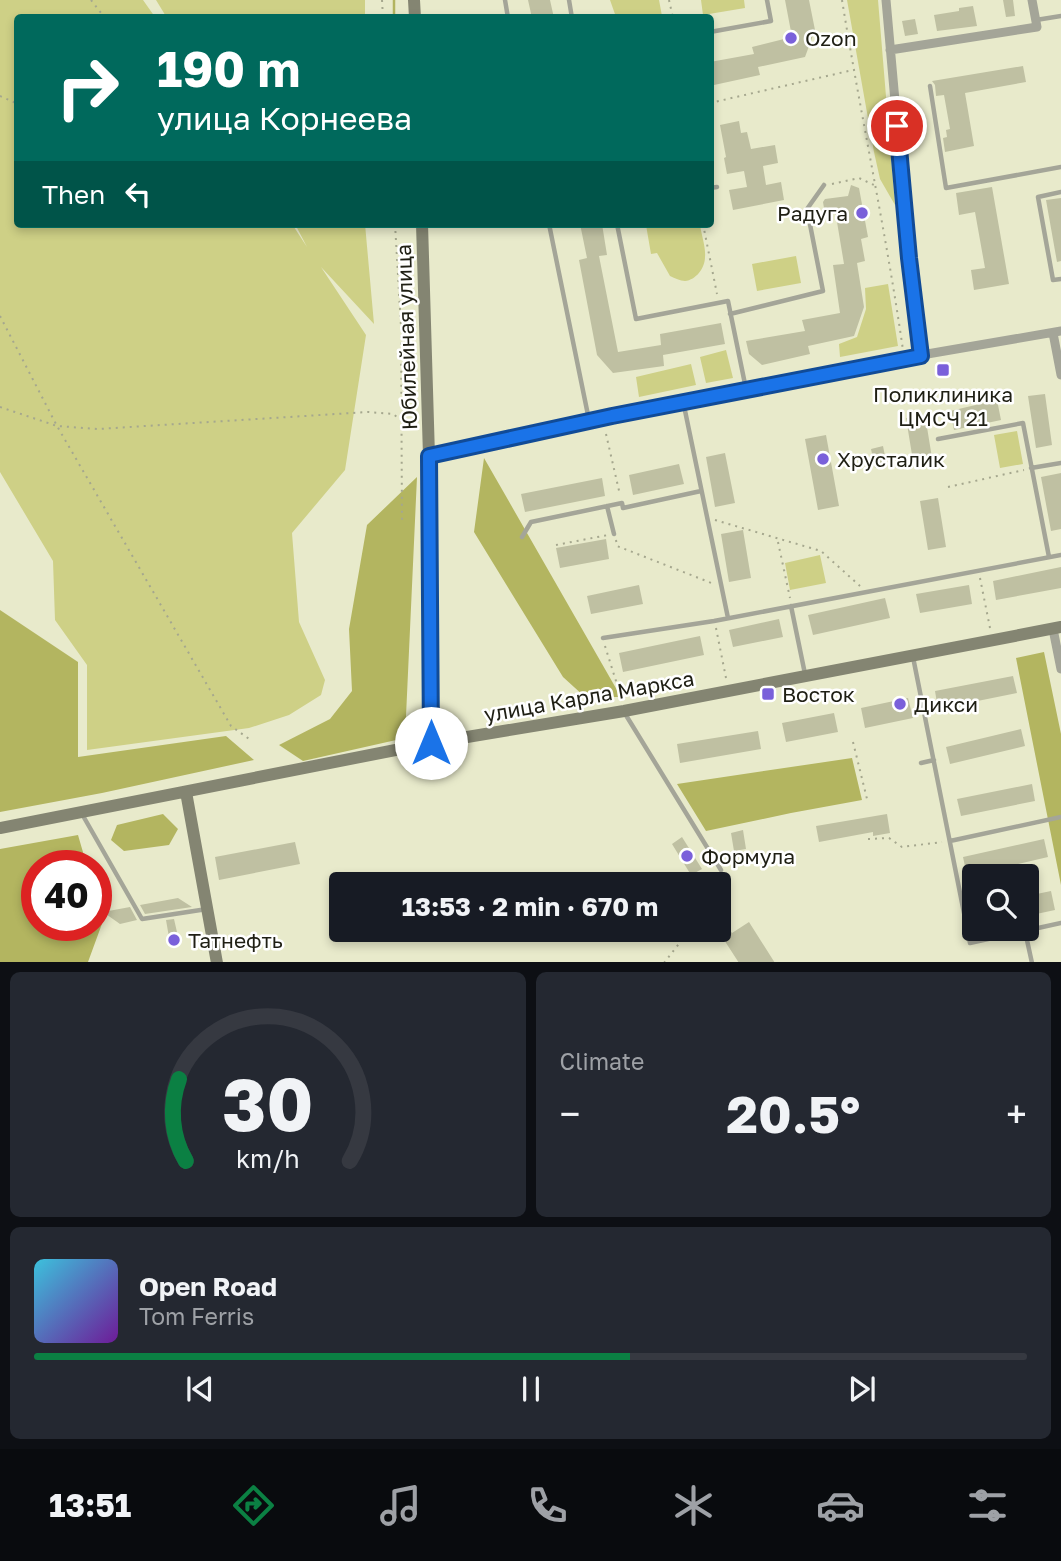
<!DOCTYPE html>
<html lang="en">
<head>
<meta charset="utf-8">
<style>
	:root { --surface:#171b24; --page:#242831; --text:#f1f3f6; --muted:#9ea1a6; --line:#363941; --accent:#0b8043 }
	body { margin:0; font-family:"Golos Text",sans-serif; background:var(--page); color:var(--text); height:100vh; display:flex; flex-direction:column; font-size:26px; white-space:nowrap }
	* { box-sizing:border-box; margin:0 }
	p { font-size:23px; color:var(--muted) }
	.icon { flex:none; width:38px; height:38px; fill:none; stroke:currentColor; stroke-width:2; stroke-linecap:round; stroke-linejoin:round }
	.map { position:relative; height:962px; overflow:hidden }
	.details { display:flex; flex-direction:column; gap:10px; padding:10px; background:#0d0f14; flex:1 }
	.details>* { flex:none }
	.top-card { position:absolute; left:14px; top:14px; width:700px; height:214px; border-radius:7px; box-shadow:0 4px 10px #0003; background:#00695c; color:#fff; overflow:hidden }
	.tools { position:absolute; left:962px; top:864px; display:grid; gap:14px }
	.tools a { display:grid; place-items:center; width:77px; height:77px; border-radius:7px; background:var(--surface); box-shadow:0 4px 10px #0003; font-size:35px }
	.speed { position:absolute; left:21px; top:850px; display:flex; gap:14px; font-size:35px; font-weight:700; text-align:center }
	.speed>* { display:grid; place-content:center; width:91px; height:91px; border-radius:50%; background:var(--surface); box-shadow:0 4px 10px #0003; line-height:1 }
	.speed .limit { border:10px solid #d22; background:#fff; color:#111 }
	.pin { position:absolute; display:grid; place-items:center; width:60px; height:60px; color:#fff; margin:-30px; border:4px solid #fff; border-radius:50%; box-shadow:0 2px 7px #0007 }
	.me { position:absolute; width:77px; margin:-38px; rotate:0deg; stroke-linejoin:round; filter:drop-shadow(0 0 5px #0008) }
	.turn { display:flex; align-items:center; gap:24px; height:147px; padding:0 28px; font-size:32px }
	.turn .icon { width:91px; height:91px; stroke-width:2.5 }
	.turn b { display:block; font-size:49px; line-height:60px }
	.then { display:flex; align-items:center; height:66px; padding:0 28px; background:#0003; gap:14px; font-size:26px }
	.big { font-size:52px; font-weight:700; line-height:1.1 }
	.details .card { flex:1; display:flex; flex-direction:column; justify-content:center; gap:10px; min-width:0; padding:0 24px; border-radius:10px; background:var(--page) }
	.details .dial { align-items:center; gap:0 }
	.dial svg { height:182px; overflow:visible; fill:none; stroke:var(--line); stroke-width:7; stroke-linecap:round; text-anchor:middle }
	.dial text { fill:var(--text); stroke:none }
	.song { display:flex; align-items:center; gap:21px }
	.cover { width:84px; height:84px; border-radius:10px; background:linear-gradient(135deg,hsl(190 70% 55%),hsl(280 70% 35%)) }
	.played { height:7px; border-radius:4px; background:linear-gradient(90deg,var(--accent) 60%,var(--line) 60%) }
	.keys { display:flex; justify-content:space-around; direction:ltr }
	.heat { display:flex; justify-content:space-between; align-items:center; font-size:38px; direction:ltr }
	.details .tiles { flex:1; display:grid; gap:10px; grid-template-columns:1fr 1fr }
	.card:last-child { grid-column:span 2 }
	.trip { position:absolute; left:329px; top:872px; width:402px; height:70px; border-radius:7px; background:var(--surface); box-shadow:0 4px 10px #0003; font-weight:700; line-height:70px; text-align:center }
	.menu { display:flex; height:112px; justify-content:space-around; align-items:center; background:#090b0e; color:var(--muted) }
	.menu .icon { width:49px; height:49px }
	.menu .on { color:var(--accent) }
	.menu b { font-size:32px; color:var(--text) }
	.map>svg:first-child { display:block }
	.green { fill:#ced086 }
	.forest { fill:#b3b560 }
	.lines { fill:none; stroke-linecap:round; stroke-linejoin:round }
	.stream { stroke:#b2b45f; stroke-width:2.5 }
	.building { fill:#bfc0a2 }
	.path { stroke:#a5a78e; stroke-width:2; stroke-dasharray:2 5; stroke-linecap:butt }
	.lane { stroke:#a4a598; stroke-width:4.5 }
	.street { stroke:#a4a598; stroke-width:9 }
	.secondary { stroke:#848572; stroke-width:12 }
	.route-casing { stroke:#114b97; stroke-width:18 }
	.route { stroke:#1a73e8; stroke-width:12 }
	.poi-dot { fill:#7a60da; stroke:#fff; stroke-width:2.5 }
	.labels { text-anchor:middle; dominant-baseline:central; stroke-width:5; stroke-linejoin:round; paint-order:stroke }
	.poi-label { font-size:21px; fill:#1f1f14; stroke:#fff; text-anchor:start }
	.street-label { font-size:21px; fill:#1f1f14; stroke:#fff }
</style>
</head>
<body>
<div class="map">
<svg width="1061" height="963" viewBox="0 0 1061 963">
	<rect width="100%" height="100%" fill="#e8eacb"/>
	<!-- green -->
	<path class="green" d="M0,0H143L155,17L18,18V224H292L307,247L295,224H365L374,324L321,267L366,335L345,470L292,533L299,622L325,680L321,695L289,715L249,728L87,750V665L55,620L53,561L0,472Z
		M156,0H365V18H167Z
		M610,0H659L662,16L652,18L616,17Z
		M701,0H744L745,8L703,15Z
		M847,0H878L895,205L880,179L874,152Z
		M654,224H700C701,234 706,247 705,257C705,268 696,280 685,281C680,281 675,278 670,276L657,253L651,254L646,225Z
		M796,256L801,283L757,291L752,264Z
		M888,284L898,346L840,357L839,344L857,337L866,309L865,288Z
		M726,350L733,378L706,383L700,357Z
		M691,364L696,385L639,397L636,377Z
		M1017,431L1023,464L1000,468L994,435Z
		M820,555L826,583L790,590L785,563Z"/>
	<!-- forest -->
	<path class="forest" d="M484,458L621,697H585L563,677L474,532Z
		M417,477L405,738L303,761L279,745L330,719L352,691L349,629L367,525Z
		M0,610L78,662V757L226,736L254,760L102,793L0,812Z
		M1044,652L1061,734V885L1016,658Z
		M852,758L862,800L791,813L706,831L677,784Z
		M163,814L178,829L169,845L124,851L111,840L117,825Z
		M78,835L87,866H37V926H96V897L103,921L88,962H0V849Z"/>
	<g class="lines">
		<!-- stream -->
		<path class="stream" d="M394,0V18"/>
	</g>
	<!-- building -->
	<path class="building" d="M528,0H550L554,18H532Z
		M785,0H809L815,30L805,57L758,67L760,75L714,85L710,83V62L754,54L752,47L792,37Z
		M1003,0H1013L1015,16L1006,17Z
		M973,6L977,26L937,31L934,15L959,11V8Z
		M915,19L918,34L905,36L902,21Z
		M1023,66L1026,82L965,93L974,146L945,152L943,138L947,137L946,130L950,129L944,95L936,96L935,85L932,81Z
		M739,121L741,133L747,132L751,149L775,145L778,163L763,166L766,185L781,182L784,200L733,210L729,190L747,187L744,171L727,174L724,158L726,157L720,125Z
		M851,185L859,188L868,237L861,239L865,261L857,263L864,307L854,336L808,346L810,354L762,365L749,354L746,341L805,331L802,320L840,313L833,265L844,264L835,210L824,208L823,202L825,199L848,196Z
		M992,187L1009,284L974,290L971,270L985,268L975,212L959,215L956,193Z
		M1061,198V261L1057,262L1046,200Z
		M580,224H602L607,255L599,256L618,352L661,345L660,334L721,323L725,344L663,355L664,366L613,373L597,355L579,260L587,258Z
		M1045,394L1052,445L1036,448L1028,396Z
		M997,400L1001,420L954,430L950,411Z
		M925,415L933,464L914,467L906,418Z
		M826,435L839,506L818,510L805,439Z
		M883,446L887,466L875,468L871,449Z
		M725,453L735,503L715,507L706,457Z
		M679,464L684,484L633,495L629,475Z
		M1061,473V529L1051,531L1041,477Z
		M602,478L605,496L525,512L521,494Z
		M938,498L946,547L928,550L920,501Z
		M743,530L751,578L729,582L721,534Z
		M606,539L609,559L560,568L556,548Z
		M1061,567V588L996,600L993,581Z
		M639,585L643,604L591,614L587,596Z
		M969,585L972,604L920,613L916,594Z
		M885,598L890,618L813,635L808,615Z
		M779,619L783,637L733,647L729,630Z
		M700,636L704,655L623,672L619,653Z
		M1013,676L1017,693L938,709L935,691Z
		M908,698L913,718L865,728L861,708Z
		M834,713L838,732L786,742L782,723Z
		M1021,729L1025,746L950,764L946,747Z
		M758,731L761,749L680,763L677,744Z
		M1032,784L1035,801L961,816L957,799Z
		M887,814L890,833L873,836V832L819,842L816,826Z
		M743,830L746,849L734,851L731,833Z
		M682,837L702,869L691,875L672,844Z
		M1044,839L1048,857L967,876L963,857Z
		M295,842L300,864L219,880L215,857Z
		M1051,891L1055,910L1027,916V896Z
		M178,898L192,907L145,914L140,905Z
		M130,907L137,920L120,924L103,912Z
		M719,914L732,933L749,922L775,963H739L719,932Z
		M174,919L179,941L170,943L166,920Z"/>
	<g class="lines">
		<!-- path -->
		<path class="path" d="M91,0L105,18
			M382,0L383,18
			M669,0L673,18
			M842,0C861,117 886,232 903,350
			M0,96L18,104
			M710,103L853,70
			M832,184L859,178L876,186
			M395,224L401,326L402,523
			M703,224L717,294
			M0,316L57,426L231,726L252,741
			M0,407L57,426L98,429L368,412L393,414L401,420
			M606,434L620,495
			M948,487L1024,470
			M715,520L821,551L860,586
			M616,540L617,546L714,584
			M778,542L790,598
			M556,545L608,535
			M980,578L990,628
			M716,628L726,678
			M605,646L621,697
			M853,742L868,803
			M868,839L889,838L902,847L942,842
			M707,884L712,873
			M664,963L685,936L688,929"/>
		<!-- lane -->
		<path class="lane" d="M505,0L508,18
			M569,0L572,18
			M1036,20L1061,16
			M710,32L771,21L767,0
			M930,86L946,188L1061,167
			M710,188L717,187
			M1061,192L1038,197L1053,280L1061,279
			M549,224L589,420
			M617,224L636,319L728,301L746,389
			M730,314L823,291L807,209L824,185
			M683,401L728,618
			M938,439L1023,423L1049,557
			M1031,468L1061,463
			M607,506L614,534
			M522,537L531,522L622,503L623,508L701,491
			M791,606L805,674
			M603,638L714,621L1061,555
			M913,657L970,943L1061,923
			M624,712L721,870
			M921,763L934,760
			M82,814L142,919L207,909
			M950,841L1061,817
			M1025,931L1032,963"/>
		<!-- street -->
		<path class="street" d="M886,0L909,258L921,356
			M890,50L1037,27L1032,0
			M1053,333L1061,375
			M429,456L683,401L904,358L1061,331
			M1053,629L1061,669"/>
		<!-- secondary -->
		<path class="secondary" d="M414,0L415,18
			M422,224L429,456L431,743
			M186,792L217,963
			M0,828L431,743L624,711L1061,627"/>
	</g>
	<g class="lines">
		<!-- route casing -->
		<g class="route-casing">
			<path id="route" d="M431,743L429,456L612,416L921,356L909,258L897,126"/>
		</g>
		<!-- route -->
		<use href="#route" class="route"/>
	</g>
	<!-- markers -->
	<g class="poi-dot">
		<circle cx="791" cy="38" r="7"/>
		<circle cx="862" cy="213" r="7"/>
		<rect x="936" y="363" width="14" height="14" rx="3.5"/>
		<circle cx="823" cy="459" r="7"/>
		<rect x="761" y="687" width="14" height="14" rx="3.5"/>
		<circle cx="900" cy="704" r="7"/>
		<circle cx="687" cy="856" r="7"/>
		<circle cx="174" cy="940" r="7"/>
	</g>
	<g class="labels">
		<!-- poi labels -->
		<g class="poi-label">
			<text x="805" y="38">Ozon</text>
			<text x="848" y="213" text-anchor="end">Радуга</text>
			<text x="943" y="394" text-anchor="middle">Поликлиника<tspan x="943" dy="24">ЦМСЧ 21</tspan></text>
			<text x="837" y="459">Хрусталик</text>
			<text x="782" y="694">Восток</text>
			<text x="914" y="704">Дикси</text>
			<text x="701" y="856">Формула</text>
			<text x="188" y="940">Татнефть</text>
		</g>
		<!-- street labels -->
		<g class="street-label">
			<text transform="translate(406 337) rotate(-92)">Юбилейная улица</text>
			<text transform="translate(589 696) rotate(-10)">улица Карла Маркса</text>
		</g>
	</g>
</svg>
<div class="tools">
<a><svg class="icon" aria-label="search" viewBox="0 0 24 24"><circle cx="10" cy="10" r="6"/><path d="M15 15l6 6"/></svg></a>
</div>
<div class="speed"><div class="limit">40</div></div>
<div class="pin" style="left:897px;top:126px;background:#d93025"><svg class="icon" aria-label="arrive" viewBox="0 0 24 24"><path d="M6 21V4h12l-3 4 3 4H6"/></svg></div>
<svg class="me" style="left:431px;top:743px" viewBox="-20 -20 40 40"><circle r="19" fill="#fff"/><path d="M0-13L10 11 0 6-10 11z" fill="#1a73e8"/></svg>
<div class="trip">13:53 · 2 min · 670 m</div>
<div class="top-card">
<div class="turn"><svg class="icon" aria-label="right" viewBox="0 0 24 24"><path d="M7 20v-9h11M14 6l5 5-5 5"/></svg><div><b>190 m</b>улица Корнеева</div></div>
<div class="then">Then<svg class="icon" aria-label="left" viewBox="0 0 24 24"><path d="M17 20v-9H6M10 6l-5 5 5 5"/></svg></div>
</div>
</div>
<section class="details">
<div class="tiles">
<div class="card dial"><svg viewBox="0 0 100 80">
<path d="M14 69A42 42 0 1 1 86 69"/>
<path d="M14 69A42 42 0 0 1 11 33" stroke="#0b8043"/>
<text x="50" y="56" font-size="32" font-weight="700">30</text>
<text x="50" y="72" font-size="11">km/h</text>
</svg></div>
<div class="card"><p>Climate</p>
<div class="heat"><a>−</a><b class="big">20.5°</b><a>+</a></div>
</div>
<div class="card">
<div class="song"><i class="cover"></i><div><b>Open Road</b><p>Tom Ferris</p></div></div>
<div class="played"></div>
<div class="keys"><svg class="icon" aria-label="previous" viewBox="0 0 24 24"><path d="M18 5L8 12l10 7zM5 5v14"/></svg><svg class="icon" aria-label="pause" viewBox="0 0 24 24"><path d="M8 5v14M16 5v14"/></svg><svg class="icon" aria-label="next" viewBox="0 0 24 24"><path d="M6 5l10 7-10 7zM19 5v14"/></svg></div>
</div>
</div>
</section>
<nav class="menu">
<b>13:51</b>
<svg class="icon on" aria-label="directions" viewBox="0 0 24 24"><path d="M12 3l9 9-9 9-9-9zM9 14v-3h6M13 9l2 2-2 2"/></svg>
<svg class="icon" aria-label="music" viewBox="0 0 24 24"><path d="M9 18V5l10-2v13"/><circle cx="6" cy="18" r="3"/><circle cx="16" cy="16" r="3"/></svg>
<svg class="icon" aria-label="phone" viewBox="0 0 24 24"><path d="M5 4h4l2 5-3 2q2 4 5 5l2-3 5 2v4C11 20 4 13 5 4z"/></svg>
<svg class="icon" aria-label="climate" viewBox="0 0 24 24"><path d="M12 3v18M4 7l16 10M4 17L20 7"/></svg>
<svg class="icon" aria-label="car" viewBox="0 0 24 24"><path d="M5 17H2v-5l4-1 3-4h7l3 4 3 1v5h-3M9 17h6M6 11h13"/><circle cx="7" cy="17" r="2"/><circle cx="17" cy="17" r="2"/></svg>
<svg class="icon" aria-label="filters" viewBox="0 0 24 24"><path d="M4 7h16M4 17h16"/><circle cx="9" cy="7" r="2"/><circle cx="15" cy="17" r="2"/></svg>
</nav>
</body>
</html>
